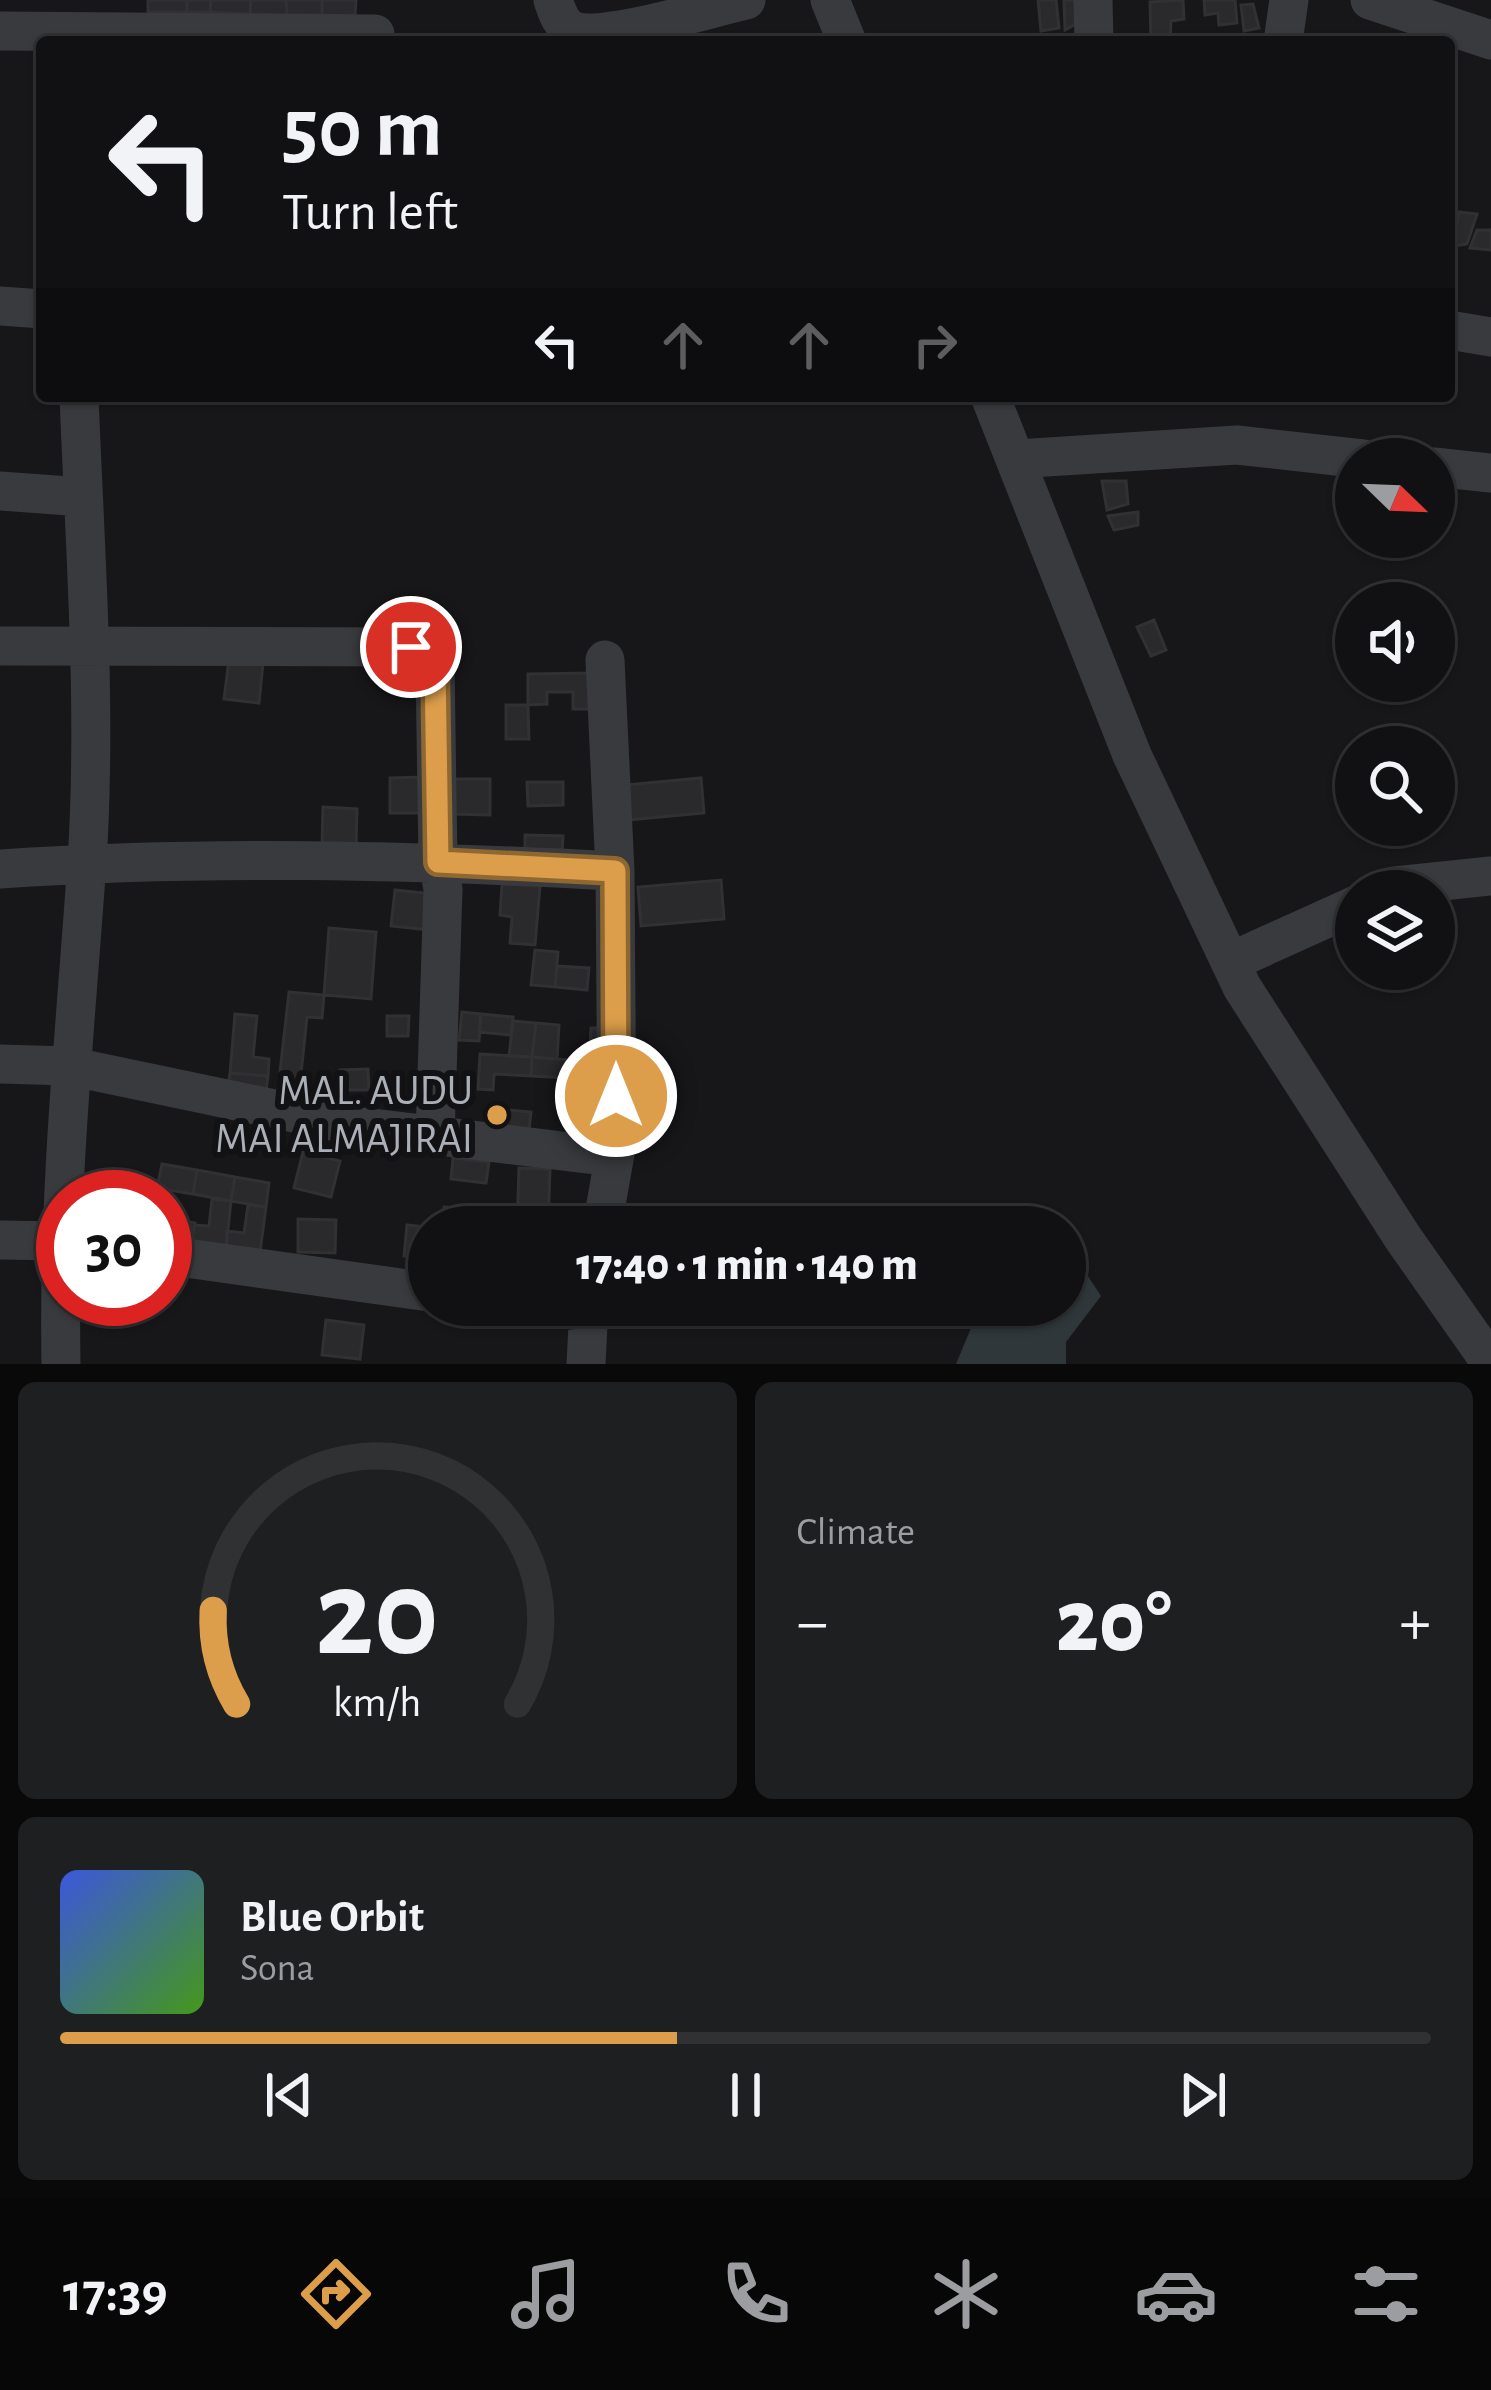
<!DOCTYPE html>
<html lang="en">
<head>
<meta charset="utf-8">
<style>
	:root { --surface:#111113; --page:#1e1f21; --text:#f1f3f6; --muted:#9c9da0; --line:#303133; --accent:#dc9e4b }
	body { margin:0; font-family:"Alegreya Sans",sans-serif; background:var(--page); color:var(--text); height:100vh; display:flex; flex-direction:column; font-size:45px; white-space:nowrap }
	* { box-sizing:border-box; margin:0 }
	p { font-size:39px; color:var(--muted) }
	.icon { flex:none; width:66px; height:66px; fill:none; stroke:currentColor; stroke-width:2; stroke-linecap:round; stroke-linejoin:round }
	.map { position:relative; height:1364px; overflow:hidden }
	.panel { display:flex; flex-direction:column; gap:18px; padding:18px; background:#09090a; flex:1 }
	.panel>* { flex:none }
	.banner { position:absolute; left:36px; top:36px; width:1419px; height:366px; border-radius:12px; box-shadow:0 3px 9px #0004,0 0 0 3px var(--line); background:#111113; color:var(--text); overflow:hidden }
	.needle { width:78px; rotate:113deg }
	.controls { position:absolute; left:1335px; top:438px; display:grid; gap:24px }
	.controls a { display:grid; place-items:center; width:120px; height:120px; border-radius:50%; background:var(--surface); box-shadow:0 3px 9px #0004,0 0 0 3px var(--line); font-size:60px }
	.speed { position:absolute; left:36px; top:1170px; display:flex; gap:24px; font-size:60px; font-weight:700; text-align:center }
	.speed>* { display:grid; place-content:center; width:156px; height:156px; border-radius:50%; background:var(--surface); box-shadow:0 3px 9px #0004,0 0 0 3px var(--line); line-height:1 }
	.speed .limit { border:18px solid #d22; background:#fff; color:#111 }
	.pin { position:absolute; display:grid; place-items:center; width:102px; height:102px; color:#fff; margin:-51px; border:6px solid #fff; border-radius:50%; box-shadow:0 3px 12px #0007 }
	.me { position:absolute; width:132px; margin:-66px; rotate:0deg; stroke-linejoin:round; filter:drop-shadow(0 0 9px #0008) }
	.turn { display:flex; align-items:center; gap:42px; height:252px; padding:0 48px; font-size:54px }
	.turn .icon { width:156px; height:156px; stroke-width:2.5 }
	.turn b { display:block; font-size:84px; line-height:102px }
	.lanes { display:flex; align-items:center; height:114px; padding:0 48px; background:#0003; justify-content:center; gap:60px; direction:ltr }
	.lanes .off { opacity:.35 }
	.big { font-size:90px; font-weight:800; line-height:1.1 }
	.panel .widget { flex:1; display:flex; flex-direction:column; justify-content:center; gap:18px; min-width:0; padding:0 42px; border-radius:18px; background:var(--page) }
	.panel .dial { align-items:center; gap:0 }
	.dial svg { height:312px; overflow:visible; fill:none; stroke:var(--line); stroke-width:7; stroke-linecap:round; text-anchor:middle }
	.dial text { fill:var(--text); stroke:none }
	.song { display:flex; align-items:center; gap:36px }
	.cover { width:144px; height:144px; border-radius:18px; background:linear-gradient(135deg,hsl(230 70% 55%),hsl(100 70% 35%)) }
	.played { height:12px; border-radius:6px; background:linear-gradient(90deg,var(--accent) 45%,var(--line) 45%) }
	.keys { display:flex; justify-content:space-around; direction:ltr }
	.heat { display:flex; justify-content:space-between; align-items:center; font-size:66px; direction:ltr }
	.panel .tiles { flex:1; display:grid; gap:18px; grid-template-columns:1fr 1fr }
	.widget:last-child { grid-column:span 2 }
	.trip { position:absolute; left:408px; top:1206px; width:678px; height:120px; border-radius:60px; background:var(--surface); box-shadow:0 3px 9px #0004,0 0 0 3px var(--line); font-weight:800; line-height:120px; text-align:center }
	.menu { display:flex; height:192px; justify-content:space-around; align-items:center; background:#070708; color:var(--muted) }
	.menu .icon { width:84px; height:84px }
	.menu .active { color:var(--accent) }
	.menu b { font-size:54px; color:var(--text) }
	.map>svg:first-child { display:block }
	.water { fill:#2f373b }
	.building { fill:#2a2a2c; stroke:#313134; stroke-width:3 }
	.lines { fill:none; stroke-linecap:round; stroke-linejoin:round }
	.street { stroke:#383a3d; stroke-width:39 }
	.route-casing { stroke:#8f6731; stroke-width:30 }
	.route { stroke:#dc9e4b; stroke-width:21 }
	.poi-dot { fill:#dc9e4b; stroke:#121214; stroke-width:4.5 }
	.labels { text-anchor:middle; dominant-baseline:central; stroke-width:12; stroke-linejoin:round; paint-order:stroke }
	.poi-label { font-size:42px; fill:#abafb7; stroke:#121214; text-anchor:end }
</style>
</head>
<body>
<div class="map">
<svg width="1491" height="1364" viewBox="0 0 1491 1364">
	<rect width="100%" height="100%" fill="#171719"/>
	<!-- water -->
	<path class="water" d="M980,1204L1047,1213L1056,1227H972Z
		M1065,1241L1101,1296L1066,1342V1364H956L974,1321L960,1305H1065Z"/>
	<!-- building -->
	<path class="building" d="M148,0H187V12H148Z
		M187,0H211L210,12H187Z
		M211,0H251L250,14L210,12Z
		M251,0H286L287,15L250,14Z
		M286,0H322V15H287Z
		M322,0H356L355,16L322,15Z
		M1038,0H1056L1059,28L1041,31Z
		M1064,0H1075L1076,24L1065,30Z
		M1183,0L1184,19L1171,21L1170,42H1151L1150,2Z
		M1204,0H1235L1237,23L1219,25L1218,13L1205,15Z
		M1253,4L1259,28L1244,31L1241,5Z
		M1459,212L1477,214L1467,244L1454,246Z
		M1477,230H1491V250L1470,248Z
		M1102,481H1126L1128,504L1107,510Z
		M1138,512V525L1114,530L1108,516Z
		M1154,620L1166,650L1151,656L1137,627Z
		M229,660L263,663L259,703L224,699Z
		M594,673V709H573V692H547V704L528,705V674Z
		M506,705H528L529,739H506Z
		M424,777L425,813H390V778Z
		M701,778L704,813L627,820L625,785Z
		M451,779H490V815L451,814Z
		M527,782H563V805L528,806Z
		M323,807L357,809L356,846L322,845Z
		M525,835L563,836L562,854H525Z
		M721,880L724,919L641,926L638,887Z
		M502,884L540,886L535,945L510,943L512,917L500,915Z
		M395,890L434,894L430,930L391,926Z
		M329,928L376,932L371,999L324,995Z
		M535,950L558,952L555,987L531,985Z
		M557,966L589,968L587,990L555,987Z
		M289,992L324,995L322,1018L307,1017L300,1083L315,1084L313,1103L277,1098Z
		M462,1012L481,1014L479,1041L459,1040Z
		M235,1014L257,1016L253,1057L269,1059L268,1076L230,1073Z
		M481,1014L513,1017L511,1035L479,1032Z
		M387,1016H409L408,1036H387Z
		M513,1021L536,1023L532,1057L509,1056Z
		M536,1023L559,1025L557,1059L532,1057Z
		M591,1028H609L608,1063L589,1062Z
		M480,1054L532,1057L531,1076L494,1074L493,1090L478,1089Z
		M532,1057L569,1060L568,1078L531,1076Z
		M368,1069L369,1090H340V1070Z
		M230,1073L268,1076L266,1091L228,1087Z
		M495,1109L531,1112L529,1131L493,1127Z
		M303,1152L340,1161L331,1197L294,1188Z
		M453,1158L489,1162L486,1183L451,1179Z
		M162,1164L197,1170L193,1194L157,1188Z
		M519,1168L550,1169L548,1227H517Z
		M197,1170L235,1177L231,1201L193,1194Z
		M235,1177L269,1183L266,1207L231,1201Z
		M212,1199L231,1201L226,1248L192,1243L194,1225L209,1226Z
		M248,1205L266,1207L260,1252L226,1248L227,1231L244,1233Z
		M444,1207L487,1210L485,1227H442Z
		M298,1219L336,1220L335,1253L298,1252Z
		M183,1221L195,1223L192,1243L165,1240V1223L182,1226Z
		M407,1225L427,1227L424,1258L404,1256Z
		M326,1320L364,1325L360,1359L322,1355Z"/>
	<g class="lines">
		<!-- street -->
		<path class="street" d="M553,0C557,12 561,26 574,31C605,41 710,8 746,0
			M830,0L847,42
			M1093,0L1094,42
			M1370,0L1491,40
			M0,31L375,34
			M1283,42L1289,0
			M0,306L42,309
			M1449,330L1491,337
			M990,396L1132,755L1242,987L1403,1238L1491,1363
			M1015,459L1237,445L1363,459
			M1434,467L1491,473
			M0,491L83,497
			M0,646L411,647L427,653L435,665L438,862L443,889L435,1136
			M0,869C204,855 411,860 615,871
			M1384,891L1395,886L1491,876
			M1230,962L1356,905
			M0,1064L69,1066L356,1126L595,1155L613,1151
			M602,1227L617,1142L615,871L605,660
			M0,1240L63,1241
			M165,1255L429,1292
			M530,1305L588,1312
			M61,1364C58,1193 75,1032 87,862C97,706 85,552 79,396
			M586,1364L589,1305"/>
	</g>
	<g class="lines">
		<!-- route casing -->
		<g class="route-casing">
			<path id="route" d="M411,647L427,653L435,665L438,862L615,871L616,1096"/>
		</g>
		<!-- route -->
		<use href="#route" class="route"/>
	</g>
	<!-- markers -->
	<circle class="poi-dot" cx="497" cy="1115" r="12"/>
	<g class="labels">
		<!-- poi labels -->
		<g class="poi-label">
			<text x="473" y="1091">MAL. AUDU<tspan x="473" dy="48">MAI ALMAJIRAI</tspan></text>
		</g>
	</g>
</svg>
<div class="controls">
<a><svg class="needle" viewBox="-14 -14 28 28"><path d="M0-13l5 13h-10z" fill="#e53935"/><path d="M0 13l5-13h-10z" fill="#9c9da0"/></svg></a>
<a><svg class="icon" aria-label="sound" viewBox="0 0 24 24"><path d="M4 9h4l5-4v14l-5-4H4zM17 9q2 3 0 6"/></svg></a>
<a><svg class="icon" aria-label="search" viewBox="0 0 24 24"><circle cx="10" cy="10" r="6"/><path d="M15 15l6 6"/></svg></a>
<a><svg class="icon" aria-label="layers" viewBox="0 0 24 24"><path d="M12 4l9 5-9 5-9-5zM3 14l9 5 9-5"/></svg></a>
</div>
<div class="speed"><div class="limit">30</div></div>
<div class="pin" style="left:411px;top:647px;background:#d93025"><svg class="icon" aria-label="arrive" viewBox="0 0 24 24"><path d="M6 21V4h12l-3 4 3 4H6"/></svg></div>
<svg class="me" style="left:616px;top:1096px" viewBox="-20 -20 40 40"><circle r="17" fill="#dc9e4b" stroke="#fff" stroke-width="3"/><path d="M0-11L8 9 0 5-8 9z" fill="#fff"/></svg>
<div class="trip">17:40 · 1 min · 140 m</div>
<div class="banner">
<div class="turn"><svg class="icon" aria-label="left" viewBox="0 0 24 24"><path d="M17 20v-9H6M10 6l-5 5 5 5"/></svg><div><b>50 m</b>Turn left</div></div>
<div class="lanes"><svg class="icon" aria-label="left" viewBox="0 0 24 24"><path d="M17 20v-9H6M10 6l-5 5 5 5"/></svg><svg class="icon off" aria-label="ahead" viewBox="0 0 24 24"><path d="M12 20V5M6 11l6-6 6 6"/></svg><svg class="icon off" aria-label="ahead" viewBox="0 0 24 24"><path d="M12 20V5M6 11l6-6 6 6"/></svg><svg class="icon off" aria-label="right" viewBox="0 0 24 24"><path d="M7 20v-9h11M14 6l5 5-5 5"/></svg></div>
</div>
</div>
<section class="panel">
<div class="tiles">
<div class="widget dial"><svg viewBox="0 0 100 80">
<path d="M14 69A42 42 0 1 1 86 69"/>
<path d="M14 69A42 42 0 0 1 8 45" stroke="#dc9e4b"/>
<text x="50" y="56" font-size="32" font-weight="700">20</text>
<text x="50" y="72" font-size="11">km/h</text>
</svg></div>
<div class="widget"><p>Climate</p>
<div class="heat"><a>−</a><b class="big">20°</b><a>+</a></div>
</div>
<div class="widget">
<div class="song"><i class="cover"></i><div><b>Blue Orbit</b><p>Sona</p></div></div>
<div class="played"></div>
<div class="keys"><svg class="icon" aria-label="previous" viewBox="0 0 24 24"><path d="M18 5L8 12l10 7zM5 5v14"/></svg><svg class="icon" aria-label="pause" viewBox="0 0 24 24"><path d="M8 5v14M16 5v14"/></svg><svg class="icon" aria-label="next" viewBox="0 0 24 24"><path d="M6 5l10 7-10 7zM19 5v14"/></svg></div>
</div>
</div>
</section>
<nav class="menu">
<b>17:39</b>
<svg class="icon active" aria-label="directions" viewBox="0 0 24 24"><path d="M12 3l9 9-9 9-9-9zM9 14v-3h6M13 9l2 2-2 2"/></svg>
<svg class="icon" aria-label="music" viewBox="0 0 24 24"><path d="M9 18V5l10-2v13"/><circle cx="6" cy="18" r="3"/><circle cx="16" cy="16" r="3"/></svg>
<svg class="icon" aria-label="phone" viewBox="0 0 24 24"><path d="M5 4h4l2 5-3 2q2 4 5 5l2-3 5 2v4C11 20 4 13 5 4z"/></svg>
<svg class="icon" aria-label="climate" viewBox="0 0 24 24"><path d="M12 3v18M4 7l16 10M4 17L20 7"/></svg>
<svg class="icon" aria-label="car" viewBox="0 0 24 24"><path d="M5 17H2v-5l4-1 3-4h7l3 4 3 1v5h-3M9 17h6M6 11h13"/><circle cx="7" cy="17" r="2"/><circle cx="17" cy="17" r="2"/></svg>
<svg class="icon" aria-label="filters" viewBox="0 0 24 24"><path d="M4 7h16M4 17h16"/><circle cx="9" cy="7" r="2"/><circle cx="15" cy="17" r="2"/></svg>
</nav>
</body>
</html>
